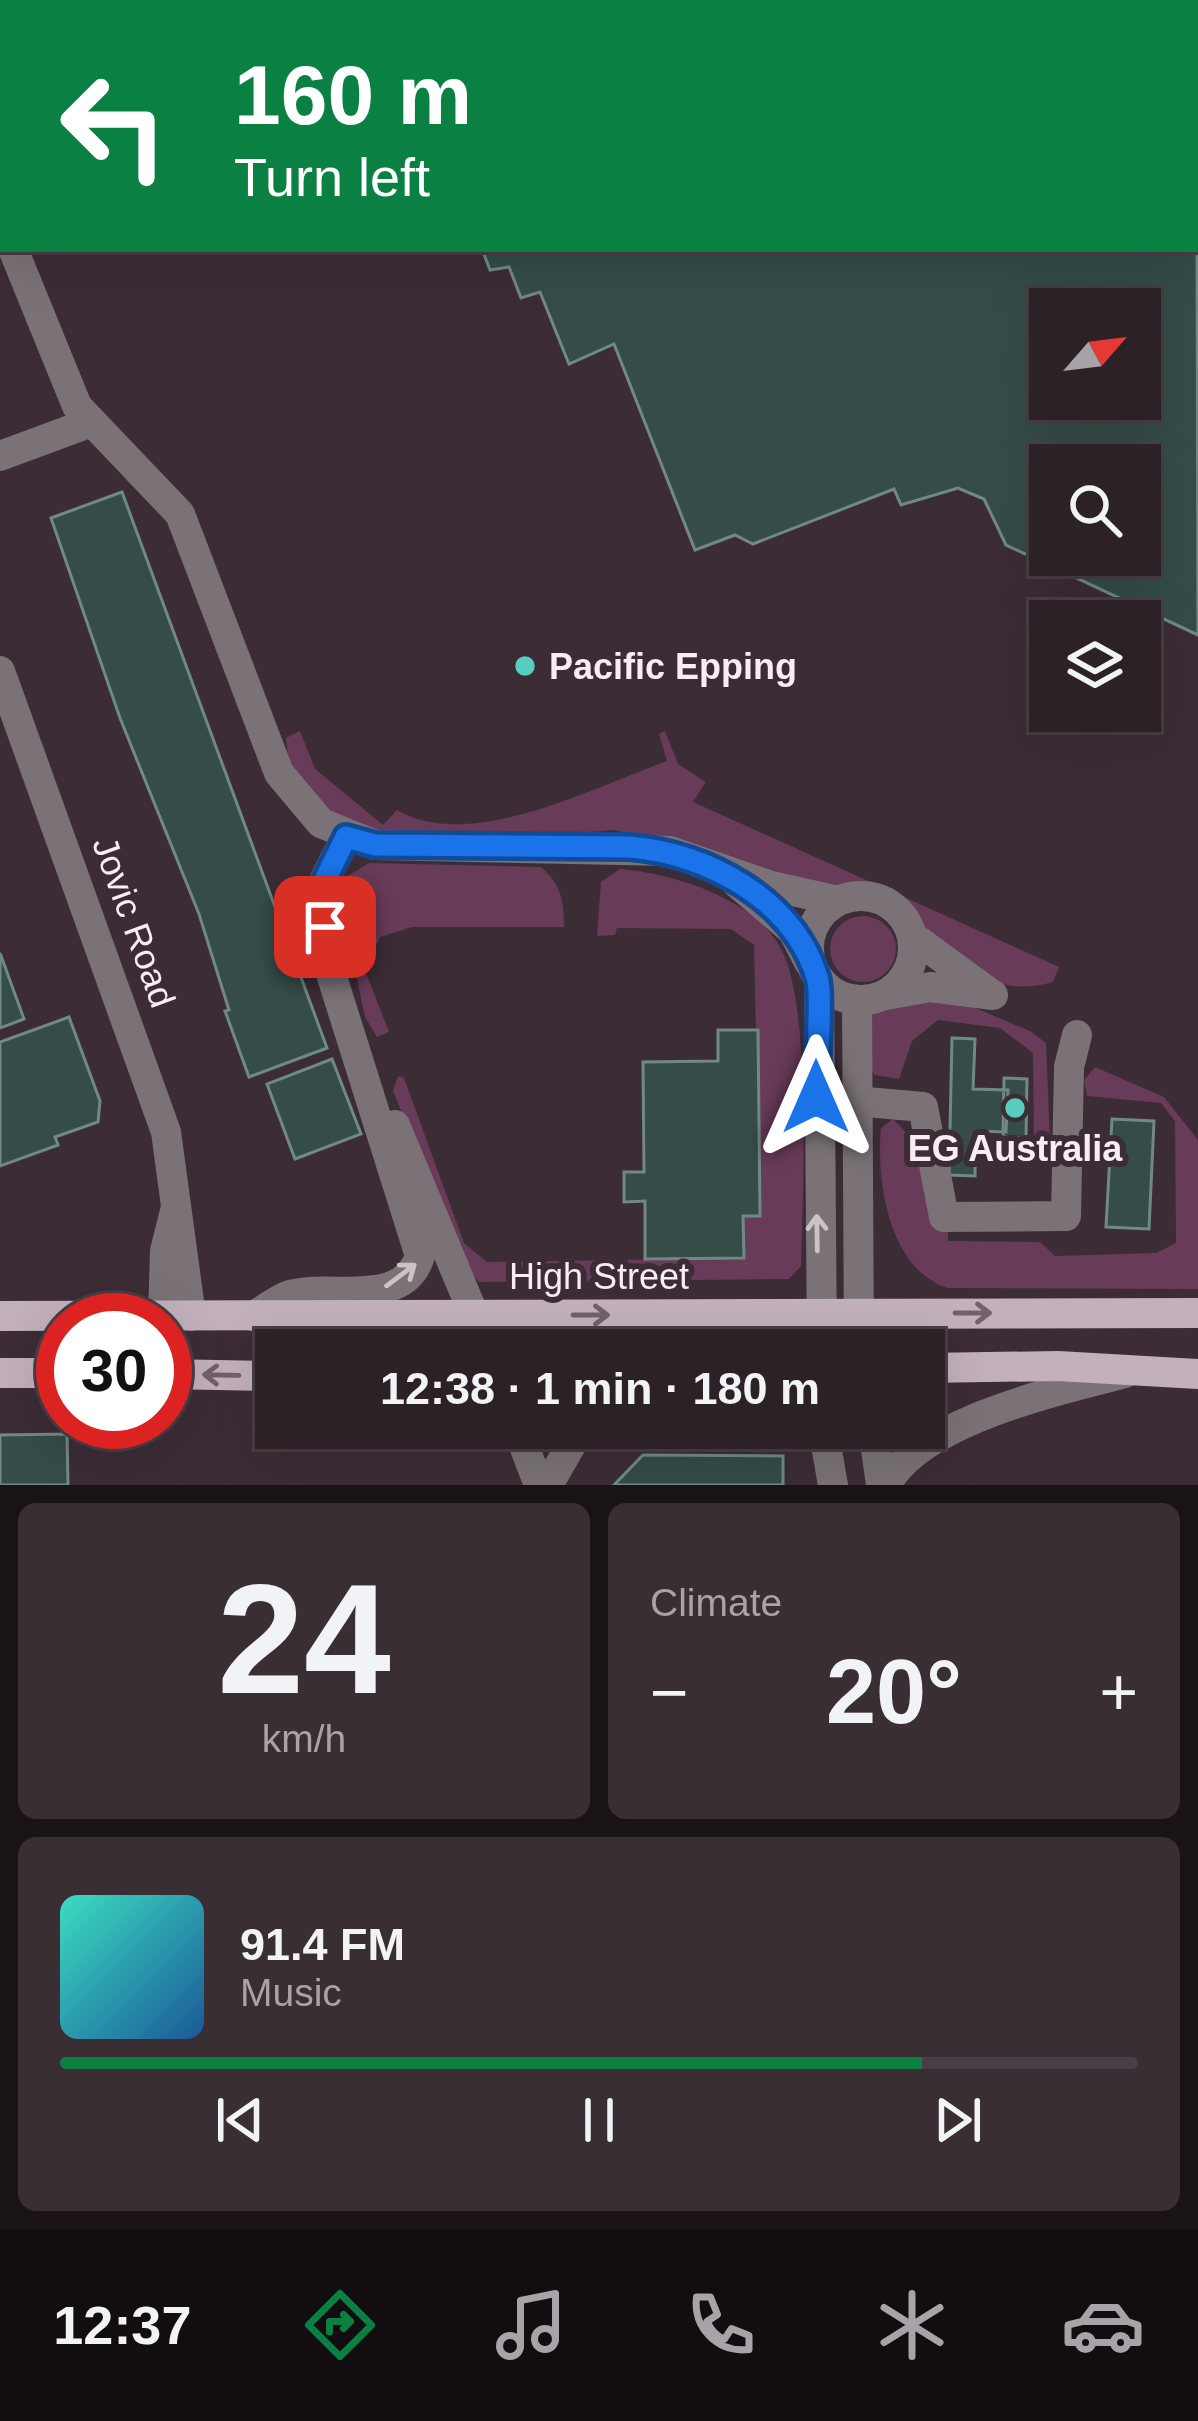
<!DOCTYPE html>
<html lang="en">
<head>
<meta charset="utf-8">
<style>
	:root { --surface:#2d2128; --page:#392e34; --text:#f1f3f6; --muted:#a7a3a8; --line:#483e45; --accent:#0b8043 }
	body { margin:0; font-family:Arial,sans-serif; background:var(--page); color:var(--text); height:100vh; display:flex; flex-direction:column; font-size:45px; white-space:nowrap }
	* { box-sizing:border-box; margin:0 }
	p { font-size:39px; color:var(--muted) }
	.icon { flex:none; width:66px; height:66px; fill:none; stroke:currentColor; stroke-width:2; stroke-linecap:round; stroke-linejoin:round }
	.map { position:relative; height:1485px; overflow:hidden }
	.drawer { display:flex; flex-direction:column; gap:18px; padding:18px; background:#191216; flex:1 }
	.drawer>* { flex:none }
	.top-card { position:absolute; left:0px; top:0px; width:1200px; height:252px; box-shadow:0 12px 48px #0002,0 0 0 3px var(--line); background:#0b8043; color:#fff; overflow:hidden }
	.needle { width:78px; rotate:62deg }
	.fabs { position:absolute; left:1029px; top:288px; display:grid; gap:24px }
	.fabs a { display:grid; place-items:center; width:132px; height:132px; border-radius:0px; background:var(--surface); box-shadow:0 12px 48px #0002,0 0 0 3px var(--line); font-size:60px }
	.speed { position:absolute; left:36px; top:1293px; display:flex; gap:24px; font-size:60px; font-weight:700; text-align:center }
	.speed>* { display:grid; place-content:center; width:156px; height:156px; border-radius:50%; background:var(--surface); box-shadow:0 12px 48px #0002,0 0 0 3px var(--line); line-height:1 }
	.speed .limit { border:18px solid #d22; background:#fff; color:#111 }
	.pin { position:absolute; display:grid; place-items:center; width:102px; height:102px; color:#fff; margin:-51px; border-radius:24px; box-shadow:0 6px 18px #0006 }
	.me { position:absolute; width:132px; margin:-66px; rotate:0deg; stroke-linejoin:round; filter:drop-shadow(0 0 9px #0008) }
	.turn { display:flex; align-items:center; gap:42px; height:252px; padding:0 36px; font-size:54px }
	.turn .icon { width:156px; height:156px; stroke-width:2.5 }
	.turn b { display:block; font-size:84px; line-height:102px }
	.big { font-size:90px; font-weight:600; line-height:1.1 }
	.drawer .card { flex:1; display:flex; flex-direction:column; justify-content:center; gap:18px; min-width:0; padding:0 42px; border-radius:18px; background:var(--page) }
	.drawer .dial { align-items:center; gap:0 }
	.dial b { font-size:156px; line-height:1 }
	.song { display:flex; align-items:center; gap:36px }
	.cover { width:144px; height:144px; border-radius:18px; background:linear-gradient(135deg,hsl(170 70% 55%),hsl(210 70% 35%)) }
	.played { height:12px; border-radius:6px; background:linear-gradient(90deg,var(--accent) 80%,var(--line) 80%) }
	.keys { display:flex; justify-content:space-around; direction:ltr }
	.heat { display:flex; justify-content:space-between; align-items:center; font-size:66px; direction:ltr }
	.drawer .tiles { flex:1; display:grid; gap:18px; grid-template-columns:1fr 1fr }
	.card:last-child { grid-column:span 2 }
	.trip { position:absolute; left:255px; top:1329px; width:690px; height:120px; border-radius:0px; background:var(--surface); box-shadow:0 12px 48px #0002,0 0 0 3px var(--line); font-weight:600; line-height:120px; text-align:center }
	.dock { display:flex; height:192px; justify-content:space-around; align-items:center; background:#120d10; color:var(--muted) }
	.dock .icon { width:84px; height:84px }
	.dock .active { color:var(--accent) }
	.dock b { font-size:54px; color:var(--text) }
	.map>svg:first-child { display:block }
	.green { fill:#683b59 }
	.building { fill:#354c48; stroke:#718985; stroke-width:3; fill-rule:evenodd }
	.lines { fill:none; stroke-linecap:round; stroke-linejoin:round }
	.minor { stroke:#7a7277; stroke-width:30 }
	.major { stroke:#c2b1bb; stroke-width:30 }
	.oneway { stroke:#ccc2c8 }
	.oneway2 { stroke:#72616b }
	.route-casing { stroke:#114b97; stroke-width:30 }
	.route { stroke:#1a73e8; stroke-width:21 }
	.poi-dot { fill:#58cebf; stroke:#3c2c36; stroke-width:4.5 }
	.labels { text-anchor:middle; dominant-baseline:central; stroke-width:12; stroke-linejoin:round; paint-order:stroke }
	.poi-label { font-size:36px; font-weight:bold; fill:#f8edf4; stroke:#3c2c36; text-anchor:start }
	.street-label { font-size:36px; fill:#f8edf4; stroke:#3c2c36 }
</style>
</head>
<body>
<div class="map">
<svg width="1198" height="1485" viewBox="0 0 1198 1485">
	<rect width="100%" height="100%" fill="#3c2c36"/>
	<!-- green -->
	<path class="green" d="M300,731L315,769L383,825L397,810C470,853 594,787 667,761L659,734L665,731L678,764L706,782L693,802L1059,967L1053,982C934,1016 923,844 817,895L711,851L613,830L421,847L346,837L289,769L286,738Z
		M369,863L541,867C561,884 564,901 564,927H412L380,937L365,970L389,1032L377,1037L365,1017L339,892L346,877Z
		M620,869C673,873 761,900 784,955C811,1016 803,1194 801,1266L789,1279L479,1282L463,1264L393,1091L398,1076L404,1078L464,1243L487,1262L743,1258V1216H760L754,945L731,929L617,928L615,935L597,936L601,882Z
		M830 949a33 33 0 1 1 66 0a33 33 0 1 1-66 0Z
		M937,992L1030,1031L1046,1043L1050,1143L1034,1149L1033,1053L1000,1028L938,1020L912,1041L899,1079L875,1075L858,1054V1023L874,1000Z
		M1095,1067L1164,1097L1198,1140V1289L947,1288C889,1268 876,1183 881,1128L893,1119L949,1175L948,1241L1040,1242L1055,1256L1156,1253L1176,1243L1175,1121L1161,1103L1087,1096L1084,1080Z"/>
	<!-- building -->
	<path class="building" d="M0,0H107L3,3L0,25Z
		M447,0H969L975,3H448Z
		M1197,232L1198,635L1006,545L984,499L958,488L901,505L894,489L753,544L735,535L695,550L614,344L569,364L540,292L521,298L509,267L490,270L482,249H1197ZM1050,309H1140V399H1050ZM1050,465H1140V555H1050Z
		M122,492L327,1048L249,1077L225,1011L229,1010L199,914L120,718L51,518Z
		M0,953L24,1019L0,1028Z
		M69,1017L100,1101L98,1122L55,1137L58,1145L0,1166V1042Z
		M718,1030H758L760,1216H743L744,1258L645,1259V1201L624,1202V1172H644L643,1062L718,1061Z
		M952,1038L975,1039L973,1089L1008,1090L1006,1132L976,1131L975,1176L949,1175Z
		M332,1059L361,1134L295,1159L267,1084Z
		M1004,1078L1027,1079L1026,1138L1003,1137Z
		M1112,1119L1154,1121L1149,1229L1106,1227Z
		M67,1434L68,1485H0V1435Z
		M643,1455L783,1456V1485H614Z"/>
	<g class="lines">
		<!-- minor -->
		<path class="minor" d="M1043,0L1044,3
			M1128,3L1136,0
			M1197,50H1198
			M1197,122L1198,121
			M0,213L3,221
			M13,249L77,406L180,514L279,773L321,823L375,845L670,851L771,886L838,901
			M0,456L89,423
			M0,671L166,1132L191,1316
			M737,883L793,931L809,962
			M809 948a52 52 0 1 1 104 0a52 52 0 1 1-104 0Z
			M912,936L990,993
			M819,979L822,1350
			M886,995L930,987L993,995
			M857,1001L859,1350
			M855,1101L923,1107L944,1217L1066,1216L1069,1067L1077,1035
			M395,1125L474,1315
			M163,1316L165,1251L175,1211
			M253,1316C264,1310 276,1301 287,1296C327,1282 403,1311 420,1256L332,977L323,883L346,837
			M511,1350L513,1315
			M517,1428L539,1485
			M823,1428L833,1485
			M873,1428L881,1485
			M548,1485L574,1440L590,1428
			M886,1485C921,1420 1057,1391 1125,1373"/>
		<!-- major -->
		<path class="major" d="M0,1316L1198,1313
			M924,1368L1058,1366L1198,1374
			M0,1373H63
			M165,1374L276,1376"/>
	</g>
	<!-- one-way arrows -->
	<defs><path id="oneway-shaft" d="M-6 0H5M1.5-3L5.5 0L1.5 3" fill="none" stroke-width="1.6" stroke-linecap="round" stroke-linejoin="round" transform="scale(3)"/></defs>
	<g class="oneway">
		<use href="#oneway-shaft" transform="translate(817 1233) rotate(-91)"/>
		<use href="#oneway-shaft" transform="translate(401 1275) rotate(-37)"/>
	</g>
	<g class="oneway2">
		<use href="#oneway-shaft" transform="translate(973 1313)"/>
		<use href="#oneway-shaft" transform="translate(591 1315)"/>
		<use href="#oneway-shaft" transform="translate(221 1375) rotate(-179)"/>
	</g>
	<g class="lines">
		<!-- route casing -->
		<g class="route-casing">
			<path id="route" d="M325,927L323,884L346,837L375,845L630,847C707,854 792,898 817,977C823,995 816,1073 816,1097"/>
		</g>
		<!-- route -->
		<use href="#route" class="route"/>
	</g>
	<!-- markers -->
	<g class="poi-dot">
		<circle cx="525" cy="666" r="12"/>
		<circle cx="1015" cy="1108" r="12"/>
	</g>
	<g class="labels">
		<!-- poi labels -->
		<g class="poi-label">
			<text x="549" y="666">Pacific Epping</text>
			<text x="1015" y="1148" text-anchor="middle">EG Australia</text>
		</g>
		<!-- street labels -->
		<g class="street-label">
			<text transform="translate(134 922) rotate(70)">Jovic Road</text>
			<text x="599" y="1276">High Street</text>
		</g>
	</g>
</svg>
<div class="fabs">
<a><svg class="needle" viewBox="-14 -14 28 28"><path d="M0-13l5 13h-10z" fill="#e53935"/><path d="M0 13l5-13h-10z" fill="#a7a3a8"/></svg></a>
<a><svg class="icon" aria-label="search" viewBox="0 0 24 24"><circle cx="10" cy="10" r="6"/><path d="M15 15l6 6"/></svg></a>
<a><svg class="icon" aria-label="layers" viewBox="0 0 24 24"><path d="M12 4l9 5-9 5-9-5zM3 14l9 5 9-5"/></svg></a>
</div>
<div class="speed"><div class="limit">30</div></div>
<div class="pin" style="left:325px;top:927px;background:#d93025"><svg class="icon" aria-label="arrive" viewBox="0 0 24 24"><path d="M6 21V4h12l-3 4 3 4H6"/></svg></div>
<svg class="me" style="left:816px;top:1097px" viewBox="-20 -20 40 40"><path d="M0-17L14 15 0 8-14 15z" fill="#1a73e8" stroke="#fff" stroke-width="4"/></svg>
<div class="trip">12:38 · 1 min · 180 m</div>
<div class="top-card">
<div class="turn"><svg class="icon" aria-label="left" viewBox="0 0 24 24"><path d="M17 20v-9H6M10 6l-5 5 5 5"/></svg><div><b>160 m</b>Turn left</div></div>
</div>
</div>
<section class="drawer">
<div class="tiles">
<div class="card dial"><b>24</b><p>km/h</p></div>
<div class="card"><p>Climate</p>
<div class="heat"><a>−</a><b class="big">20°</b><a>+</a></div>
</div>
<div class="card">
<div class="song"><i class="cover"></i><div><b>91.4 FM</b><p>Music</p></div></div>
<div class="played"></div>
<div class="keys"><svg class="icon" aria-label="previous" viewBox="0 0 24 24"><path d="M18 5L8 12l10 7zM5 5v14"/></svg><svg class="icon" aria-label="pause" viewBox="0 0 24 24"><path d="M8 5v14M16 5v14"/></svg><svg class="icon" aria-label="next" viewBox="0 0 24 24"><path d="M6 5l10 7-10 7zM19 5v14"/></svg></div>
</div>
</div>
</section>
<nav class="dock">
<b>12:37</b>
<svg class="icon active" aria-label="directions" viewBox="0 0 24 24"><path d="M12 3l9 9-9 9-9-9zM9 14v-3h6M13 9l2 2-2 2"/></svg>
<svg class="icon" aria-label="music" viewBox="0 0 24 24"><path d="M9 18V5l10-2v13"/><circle cx="6" cy="18" r="3"/><circle cx="16" cy="16" r="3"/></svg>
<svg class="icon" aria-label="phone" viewBox="0 0 24 24"><path d="M5 4h4l2 5-3 2q2 4 5 5l2-3 5 2v4C11 20 4 13 5 4z"/></svg>
<svg class="icon" aria-label="climate" viewBox="0 0 24 24"><path d="M12 3v18M4 7l16 10M4 17L20 7"/></svg>
<svg class="icon" aria-label="car" viewBox="0 0 24 24"><path d="M5 17H2v-5l4-1 3-4h7l3 4 3 1v5h-3M9 17h6M6 11h13"/><circle cx="7" cy="17" r="2"/><circle cx="17" cy="17" r="2"/></svg>
</nav>
</body>
</html>
